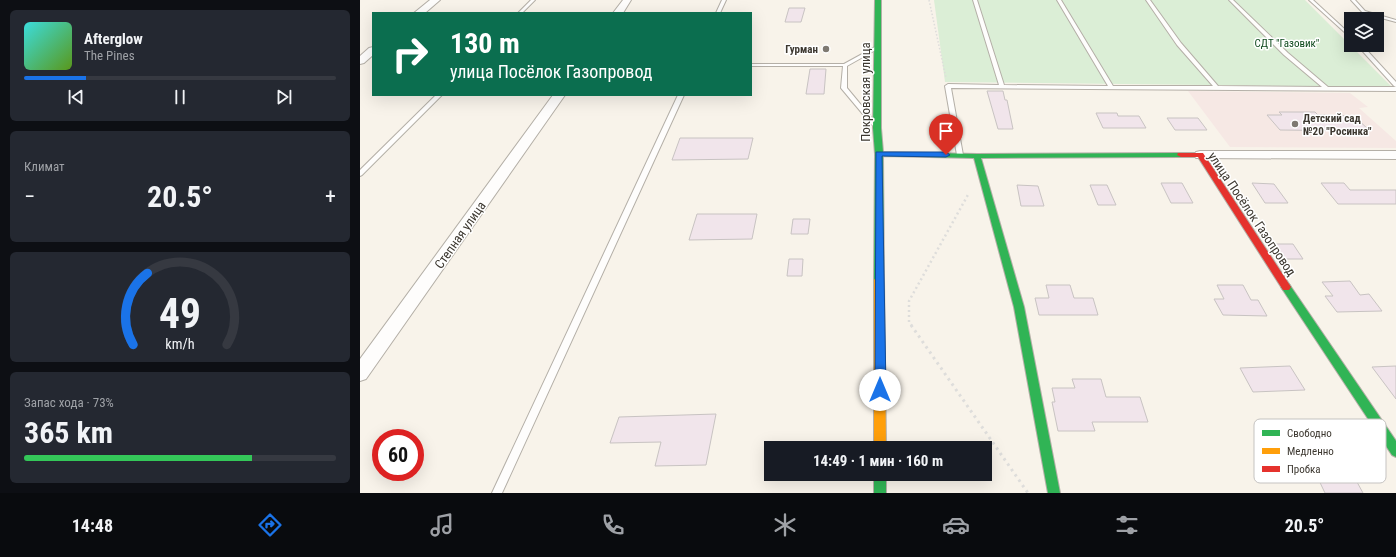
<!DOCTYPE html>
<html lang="ru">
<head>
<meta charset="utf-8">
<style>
	:root { --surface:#171b24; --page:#242831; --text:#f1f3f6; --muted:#9ea1a6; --line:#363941; --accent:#1a73e8 }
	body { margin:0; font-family:"Roboto Condensed",sans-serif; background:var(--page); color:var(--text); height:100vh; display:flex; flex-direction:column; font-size:15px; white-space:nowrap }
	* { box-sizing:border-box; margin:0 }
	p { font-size:13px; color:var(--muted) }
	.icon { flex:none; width:22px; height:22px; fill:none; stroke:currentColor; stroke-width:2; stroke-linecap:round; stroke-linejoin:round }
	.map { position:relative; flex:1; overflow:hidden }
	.drawer { display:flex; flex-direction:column; gap:10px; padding:10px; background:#0d0f14; width:360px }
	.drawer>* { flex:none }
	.top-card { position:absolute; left:12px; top:12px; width:380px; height:84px; border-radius:0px; box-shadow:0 4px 16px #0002; background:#0b6e4f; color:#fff; overflow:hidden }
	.controls { position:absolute; left:984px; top:12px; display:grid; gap:8px }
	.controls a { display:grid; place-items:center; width:40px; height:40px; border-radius:0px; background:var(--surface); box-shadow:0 4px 16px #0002; font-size:20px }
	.speed { position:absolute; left:12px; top:429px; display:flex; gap:8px; font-size:20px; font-weight:700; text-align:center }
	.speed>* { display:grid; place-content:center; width:52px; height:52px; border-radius:50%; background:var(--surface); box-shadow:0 4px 16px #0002; line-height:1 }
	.speed .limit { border:6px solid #d22; background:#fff; color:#111 }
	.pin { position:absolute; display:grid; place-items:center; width:34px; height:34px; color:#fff; margin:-41px -17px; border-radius:50% 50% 50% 0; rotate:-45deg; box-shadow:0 0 4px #0007 }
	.pin .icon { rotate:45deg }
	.me { position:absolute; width:44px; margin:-22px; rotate:0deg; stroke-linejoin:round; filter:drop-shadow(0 0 3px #0008) }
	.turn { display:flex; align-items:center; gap:14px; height:84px; padding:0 12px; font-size:18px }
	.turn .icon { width:52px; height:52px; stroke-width:2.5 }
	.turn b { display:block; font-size:28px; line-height:34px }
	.big { font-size:30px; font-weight:700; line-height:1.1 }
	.drawer .widget { flex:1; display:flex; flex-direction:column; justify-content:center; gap:6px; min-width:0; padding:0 14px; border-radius:6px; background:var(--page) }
	.drawer .dial { align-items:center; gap:0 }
	.dial svg { height:104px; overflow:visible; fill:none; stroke:var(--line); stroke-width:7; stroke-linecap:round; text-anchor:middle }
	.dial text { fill:var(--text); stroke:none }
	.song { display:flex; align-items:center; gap:12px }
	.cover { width:48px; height:48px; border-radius:6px; background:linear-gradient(135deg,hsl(180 70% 55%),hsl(90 70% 35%)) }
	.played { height:4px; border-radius:2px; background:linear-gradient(90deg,var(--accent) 20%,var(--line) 20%) }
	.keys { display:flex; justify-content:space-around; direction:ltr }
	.heat { display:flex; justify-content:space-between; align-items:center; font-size:22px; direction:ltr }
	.charge { height:6px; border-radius:3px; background:linear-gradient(90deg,#34c759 73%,var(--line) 0) }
	.trip { position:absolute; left:404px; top:441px; width:228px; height:40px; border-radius:0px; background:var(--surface); box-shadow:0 4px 16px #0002; font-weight:700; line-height:40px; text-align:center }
	.tabs { display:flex; height:64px; justify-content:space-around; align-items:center; background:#090b0e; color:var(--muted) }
	.tabs .icon { width:28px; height:28px }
	.tabs .active { color:var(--accent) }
	.tabs b { font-size:18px; color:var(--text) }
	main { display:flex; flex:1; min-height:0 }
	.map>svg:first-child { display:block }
	.education { fill:#f6e8e4 }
	.green { fill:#dbeed6 }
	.building { fill:#f1e5eb; stroke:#c8c3c2 }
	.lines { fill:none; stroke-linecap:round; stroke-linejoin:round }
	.lane-casing { stroke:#b4afa7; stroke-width:2 }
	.street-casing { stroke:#b4afa7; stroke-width:2 }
	.fast-casing { stroke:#b4afa7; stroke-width:2 }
	.slow-casing { stroke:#b4afa7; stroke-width:2 }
	.jam-casing { stroke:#b4afa7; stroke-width:2 }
	.path-far2 { stroke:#dedddb; stroke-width:1.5; stroke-dasharray:1.5 2; stroke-linecap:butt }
	.path-far1 { stroke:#dedddb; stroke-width:2.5; stroke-dasharray:2 3; stroke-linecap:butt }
	.path { stroke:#dedddb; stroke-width:3; stroke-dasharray:2.5 4; stroke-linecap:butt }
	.lane { fill:#fefdfc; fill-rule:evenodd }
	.street { fill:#fefdfc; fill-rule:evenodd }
	.fast { fill:#30b455; fill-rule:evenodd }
	.slow { fill:#ff9f0a; fill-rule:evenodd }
	.jam { fill:#e5322d; fill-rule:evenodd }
	.route { fill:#1a73e8; stroke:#114b97 }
	.poi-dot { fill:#7e7971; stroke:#fff; stroke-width:1.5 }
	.labels { text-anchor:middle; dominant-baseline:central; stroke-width:3; stroke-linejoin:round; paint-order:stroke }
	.far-park-label { font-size:11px; fill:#0d491c; stroke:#fff }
	.far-poi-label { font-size:11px; font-weight:bold; fill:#3d3830; stroke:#fff; text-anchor:end }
	.street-label { font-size:13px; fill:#3d3830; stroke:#fff }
	.key { fill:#fff; stroke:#c5c3c1; stroke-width:1 }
	.key-label { font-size:11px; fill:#3d3830 }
</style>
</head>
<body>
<main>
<section class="drawer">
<div class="widget">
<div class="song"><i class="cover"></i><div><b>Afterglow</b><p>The Pines</p></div></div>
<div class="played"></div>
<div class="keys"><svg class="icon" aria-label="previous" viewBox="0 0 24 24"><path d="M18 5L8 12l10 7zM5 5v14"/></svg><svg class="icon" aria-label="pause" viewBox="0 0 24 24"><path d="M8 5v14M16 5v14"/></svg><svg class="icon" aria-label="next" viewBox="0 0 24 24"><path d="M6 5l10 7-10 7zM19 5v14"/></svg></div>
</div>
<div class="widget"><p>Климат</p>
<div class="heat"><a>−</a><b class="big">20.5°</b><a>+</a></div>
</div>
<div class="widget dial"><svg viewBox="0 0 100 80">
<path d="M14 69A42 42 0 1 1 86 69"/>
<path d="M14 69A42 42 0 0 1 25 14" stroke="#1a73e8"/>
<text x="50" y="56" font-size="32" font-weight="700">49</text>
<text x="50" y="72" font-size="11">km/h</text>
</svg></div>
<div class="widget"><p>Запас хода · 73%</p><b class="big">365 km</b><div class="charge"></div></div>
</section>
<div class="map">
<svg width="1036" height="493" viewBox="0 0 1036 493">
	<rect width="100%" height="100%" fill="#f8f3ea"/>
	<!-- education -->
	<path class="education" d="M828,91L990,93L1008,107L999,108L1036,141V148L870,147Z"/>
	<!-- green -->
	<path class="green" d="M574,0H945L1032,87L585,82Z"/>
	<!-- building -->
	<path class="building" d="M429,8H445L441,22H425Z
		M450,69H466L464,94H446Z
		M627,91H643L645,100H647L653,129H638Z
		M919,112H955L958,115L994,116L1010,131L920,130L907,115H922Z
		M736,113H757L758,116H779L786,128H743Z
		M807,118H838L847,130H815Z
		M320,138H393L388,159L312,160Z
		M801,183H822L833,203H811Z
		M892,183L914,184L928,203H905Z
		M961,183H984L990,190H1036V204H978Z
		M657,185L678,186L684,206H661Z
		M730,185H747L756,205H738Z
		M337,214H397L392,239L329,240Z
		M433,219H450L448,234H431Z
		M912,244H933L943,259H922Z
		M429,259H443L442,276H427Z
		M990,281L1000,295L1009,294L1022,311L977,312L965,296H973L962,282Z
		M686,285H710L714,298H733L738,315H679L675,298H689Z
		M857,285H883L891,300H898L907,316L863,315L854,299H864Z
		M930,366L945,390L893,392L880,368Z
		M1036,366V399L1012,367Z
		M712,379H741L746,397H780L788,422H732L735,431H698L692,402H695L692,388H715Z
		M356,414L346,465L295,466L301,442L250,443L259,417Z
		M954,470L991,471L1003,493H965Z"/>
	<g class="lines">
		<!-- lane casing -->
		<g class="lane-casing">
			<path id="lane" d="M171,0H175L162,13H158Z
				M362,0H366L360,13H356Z
				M613,0H617L644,85L748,86L697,0H701L753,86H853L817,45L786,0H790L821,43L858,86L962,87L924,55L869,0H873L928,53L968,87H1036V91L591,88L603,155L600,157L597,155L585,86L588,84L639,85Z
				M949,0H953L991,35V38Z
				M991,0H995L1005,11L1036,20V22L1003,13Z
				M997,45H1002L1036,82V87L1034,86Z
				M515,47L519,48L487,66V88L516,123L517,124L514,126L512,125L481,88L483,66H391V64H484Z
				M76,95H82L2,175L0,176V170Z
				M318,95H324L142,493H132Z"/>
		</g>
		<!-- street casing -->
		<g class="street-casing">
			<path id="street" d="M70,0H80L65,13H54Z
				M263,0H271L263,13H253Z
				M13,47V55L4,63L0,64V56L9,48Z
				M193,95H205L6,379L0,381V359Z
				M840,151H1036V159L836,158L834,155L836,152Z"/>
		</g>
		<!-- fast casing -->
		<g class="fast-casing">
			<path id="fast" d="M515,0H521V128L523,152L617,154L821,153L825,155L821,157L621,158L664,307L700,493H688L654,307L614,158L523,156L524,280L522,283H516L514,280L515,154L513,128Z
				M926,283L929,284L1036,441V457L1032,455L923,290L921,287L923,284Z
				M514,474H526V493H514Z"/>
		</g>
		<!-- slow casing -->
		<g class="slow-casing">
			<path id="slow" d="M519,276L522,277L524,280L526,448H514V280L516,277Z"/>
		</g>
		<!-- jam casing -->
		<g class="jam-casing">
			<path id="jam" d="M818,153H843L929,284L931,287L929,290H923L838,157H821L817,155Z"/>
		</g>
		<!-- path-far2 -->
		<path class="path-far2" d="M569,0L586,78"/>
		<!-- path-far1 -->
		<path class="path-far1" d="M552,326L549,322V301L609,193"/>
		<!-- path -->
		<path class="path" d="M551,325L668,493"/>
		<!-- lane -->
		<use href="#lane" class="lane"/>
		<!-- street -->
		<use href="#street" class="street"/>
		<!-- fast -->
		<use href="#fast" class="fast"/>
		<!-- slow -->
		<use href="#slow" class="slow"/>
		<!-- jam -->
		<use href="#jam" class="jam"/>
	</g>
	<!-- route -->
	<path class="route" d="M516,152H586L590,155L586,157L522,156L526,390L525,394L520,395L516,394L515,390Z"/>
	<!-- markers -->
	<g class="poi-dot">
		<circle cx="466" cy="49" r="4"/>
		<circle cx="935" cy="124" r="4"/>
	</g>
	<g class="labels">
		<!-- far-park labels -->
		<g class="far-park-label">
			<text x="927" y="43">СДТ "Газовик"</text>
		</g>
		<!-- far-poi labels -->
		<g class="far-poi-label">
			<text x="458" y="49">Гурман</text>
			<text x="943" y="118" text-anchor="start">Детский сад<tspan x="943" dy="13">№20 "Росинка"</tspan></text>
		</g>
		<!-- street labels -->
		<g class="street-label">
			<text transform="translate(505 92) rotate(-90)">Покровская улица</text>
			<text transform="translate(892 214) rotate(56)">улица Посёлок Газопровод</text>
			<text transform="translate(100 235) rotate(-55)">Степная улица</text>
		</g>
	</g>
	<!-- legend -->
	<rect x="894" y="419" width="132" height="64" rx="6" class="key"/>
	<rect x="902" y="430" width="18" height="6" fill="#30b455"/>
	<rect x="902" y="448" width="18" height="6" fill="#ff9f0a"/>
	<rect x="902" y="466" width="18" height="6" fill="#e5322d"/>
	<g class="key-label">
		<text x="927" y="437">Свободно</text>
		<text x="927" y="455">Медленно</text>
		<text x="927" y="473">Пробка</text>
	</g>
</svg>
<div class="controls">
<a><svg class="icon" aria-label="layers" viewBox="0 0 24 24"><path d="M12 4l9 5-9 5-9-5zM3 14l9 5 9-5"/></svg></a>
</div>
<div class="speed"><div class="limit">60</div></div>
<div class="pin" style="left:586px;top:155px;background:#d93025"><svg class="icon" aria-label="arrive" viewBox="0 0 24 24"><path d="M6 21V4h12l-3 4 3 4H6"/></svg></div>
<svg class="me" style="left:520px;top:390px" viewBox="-20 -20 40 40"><circle r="19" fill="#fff"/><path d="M0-13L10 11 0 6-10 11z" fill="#1a73e8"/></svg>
<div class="trip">14:49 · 1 мин · 160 m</div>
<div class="top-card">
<div class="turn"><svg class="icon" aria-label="right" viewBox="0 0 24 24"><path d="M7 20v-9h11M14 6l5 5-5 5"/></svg><div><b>130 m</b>улица Посёлок Газопровод</div></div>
</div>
</div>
</main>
<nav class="tabs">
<b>14:48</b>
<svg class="icon active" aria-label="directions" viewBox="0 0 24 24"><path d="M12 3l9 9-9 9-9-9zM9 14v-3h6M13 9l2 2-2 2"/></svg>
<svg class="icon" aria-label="music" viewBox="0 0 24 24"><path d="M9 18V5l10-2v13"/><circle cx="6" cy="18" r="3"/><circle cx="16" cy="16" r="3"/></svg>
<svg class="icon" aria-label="phone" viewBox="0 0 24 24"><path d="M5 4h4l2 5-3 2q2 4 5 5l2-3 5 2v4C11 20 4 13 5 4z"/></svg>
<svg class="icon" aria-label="climate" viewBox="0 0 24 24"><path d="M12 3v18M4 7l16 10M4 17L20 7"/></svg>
<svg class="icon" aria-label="car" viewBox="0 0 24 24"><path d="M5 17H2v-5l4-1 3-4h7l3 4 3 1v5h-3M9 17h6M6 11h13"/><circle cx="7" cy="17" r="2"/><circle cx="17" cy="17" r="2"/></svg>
<svg class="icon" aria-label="filters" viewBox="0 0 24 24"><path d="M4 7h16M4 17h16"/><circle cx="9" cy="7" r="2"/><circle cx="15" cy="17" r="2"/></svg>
<b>20.5°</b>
</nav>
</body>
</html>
